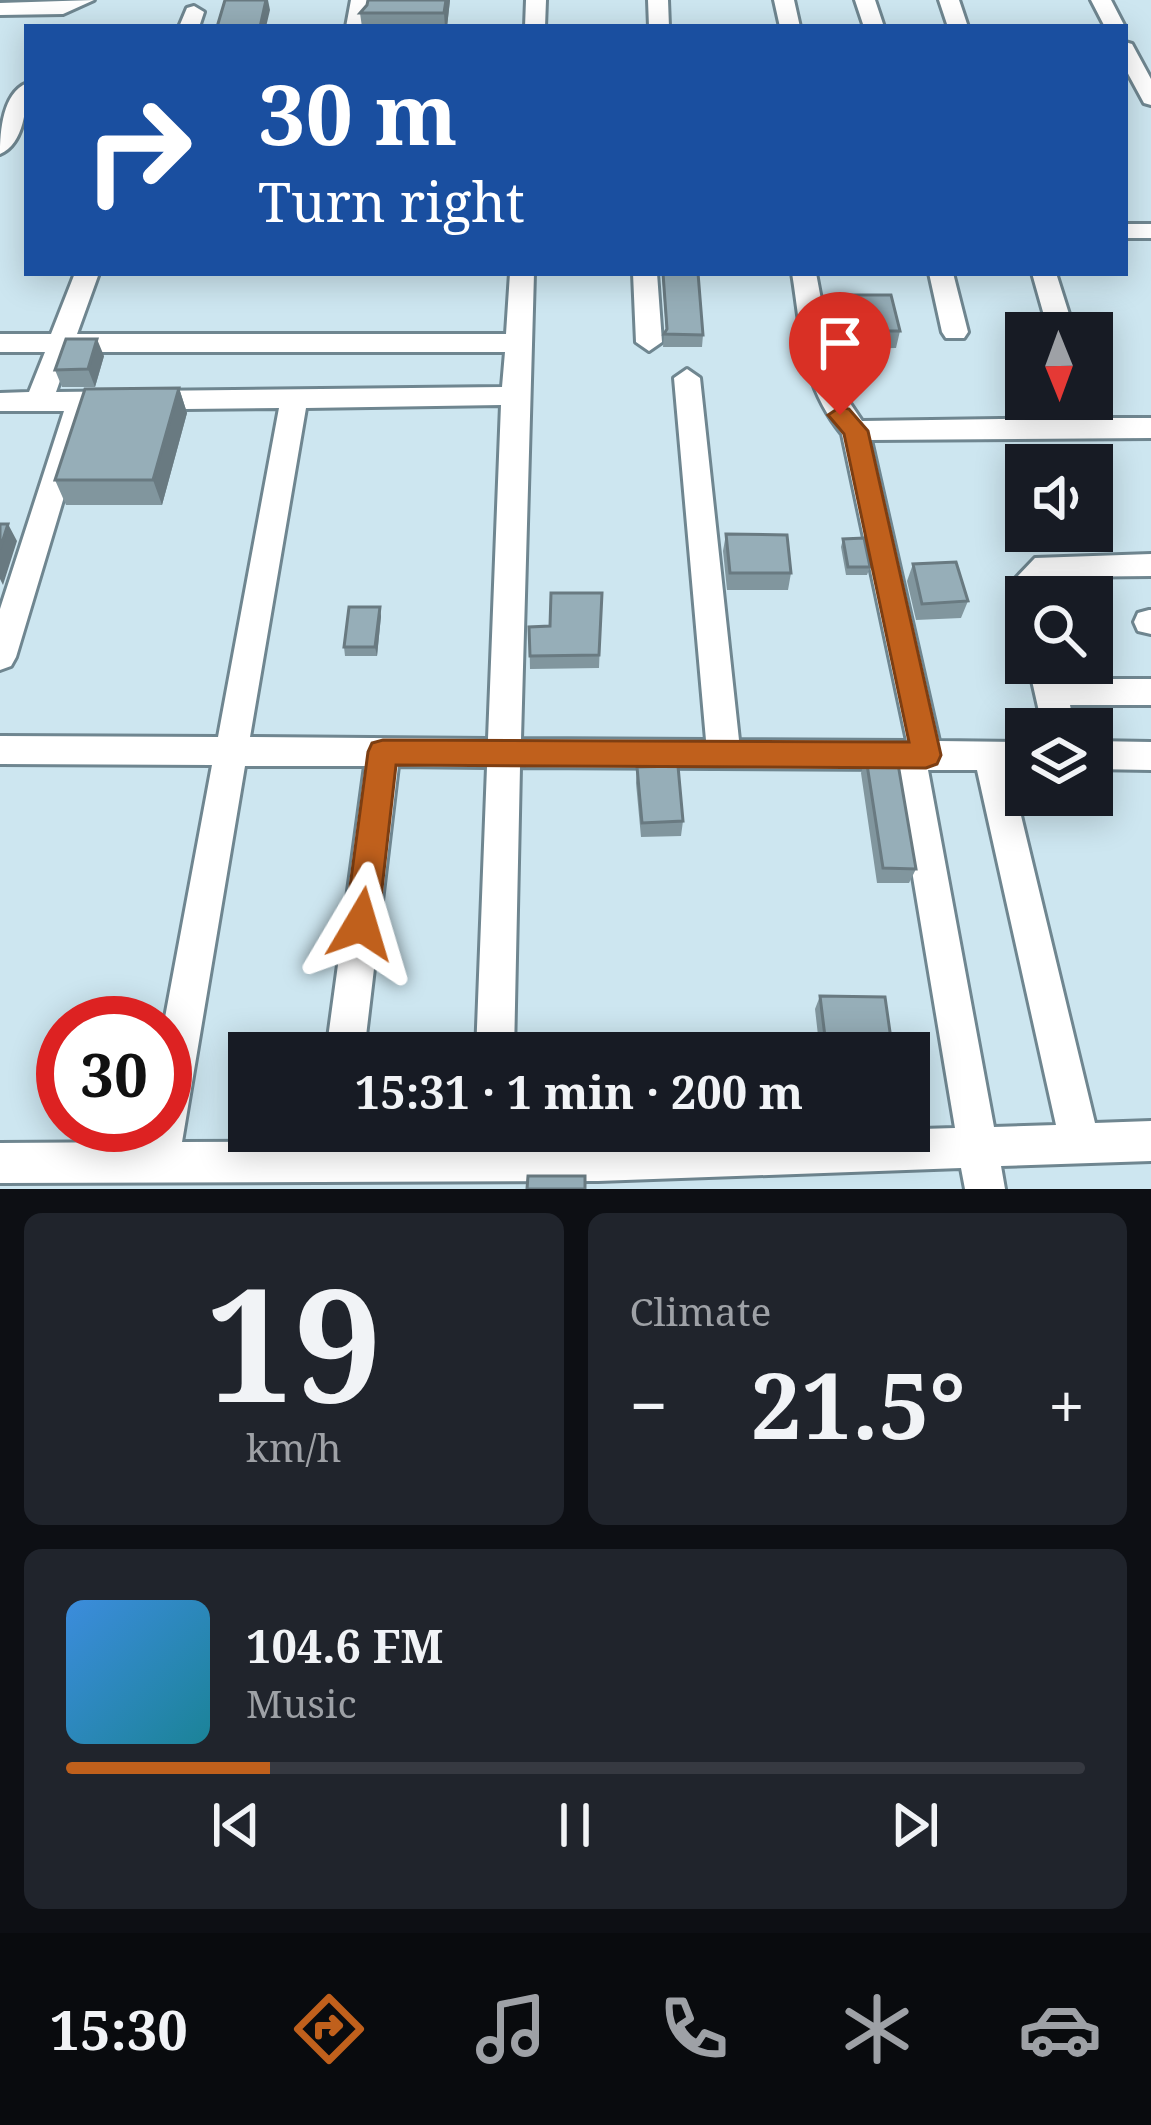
<!DOCTYPE html>
<html lang="en">
<head>
<meta charset="utf-8">
<style>
	:root { --surface:#171b24; --page:#20242c; --text:#f1f3f6; --muted:#9ea1a6; --line:#363941; --accent:#c0601c }
	body { margin:0; font-family:"Noto Serif",serif; background:var(--page); color:var(--text); height:100vh; display:flex; flex-direction:column; font-size:45px; white-space:nowrap }
	* { box-sizing:border-box; margin:0 }
	p { font-size:39px; color:var(--muted) }
	.icon { flex:none; width:66px; height:66px; fill:none; stroke:currentColor; stroke-width:2; stroke-linecap:round; stroke-linejoin:round }
	.map { position:relative; height:1189px; overflow:hidden }
	.panel { display:flex; flex-direction:column; gap:24px; padding:24px; background:#0d0f14; flex:1 }
	.panel>* { flex:none }
	.guide { position:absolute; left:24px; top:24px; width:1104px; height:252px; border-radius:0px; box-shadow:0 6px 30px #0003; background:#1a4fa0; color:#fff; overflow:hidden }
	.needle { width:78px; rotate:179deg }
	.fabs { position:absolute; left:1005px; top:312px; display:grid; gap:24px }
	.fabs a { display:grid; place-items:center; width:108px; height:108px; border-radius:0px; background:var(--surface); box-shadow:0 6px 30px #0003; font-size:60px }
	.speed { position:absolute; left:36px; top:996px; display:flex; gap:24px; font-size:60px; font-weight:700; text-align:center }
	.speed>* { display:grid; place-content:center; width:156px; height:156px; border-radius:50%; background:var(--surface); box-shadow:0 6px 30px #0003; line-height:1 }
	.speed .limit { border:18px solid #d22; background:#fff; color:#111 }
	.pin { position:absolute; display:grid; place-items:center; width:102px; height:102px; color:#fff; margin:-123px -51px; border-radius:50% 50% 50% 0; rotate:-45deg; box-shadow:0 0 12px #0007 }
	.pin .icon { rotate:45deg }
	.me { position:absolute; width:132px; margin:-66px; rotate:7deg; stroke-linejoin:round; filter:drop-shadow(0 0 9px #0008) }
	.turn { display:flex; align-items:center; gap:42px; height:252px; padding:0 36px; font-size:54px }
	.turn .icon { width:156px; height:156px; stroke-width:2.5 }
	.turn b { display:block; font-size:84px; line-height:102px }
	.big { font-size:90px; font-weight:700; line-height:1.1 }
	.panel .card { flex:1; display:flex; flex-direction:column; justify-content:center; gap:18px; min-width:0; padding:0 42px; border-radius:18px; background:var(--page) }
	.panel .dial { align-items:center; gap:0 }
	.dial b { font-size:156px; line-height:1 }
	.song { display:flex; align-items:center; gap:36px }
	.cover { width:144px; height:144px; border-radius:18px; background:linear-gradient(135deg,hsl(210 70% 55%),hsl(190 70% 35%)) }
	.played { height:12px; border-radius:6px; background:linear-gradient(90deg,var(--accent) 20%,var(--line) 20%) }
	.keys { display:flex; justify-content:space-around; direction:ltr }
	.heat { display:flex; justify-content:space-between; align-items:center; font-size:66px; direction:ltr }
	.panel .tiles { flex:1; display:grid; gap:24px; grid-template-columns:1fr 1fr }
	.card:last-child { grid-column:span 2 }
	.trip { position:absolute; left:228px; top:1032px; width:702px; height:120px; border-radius:0px; background:var(--surface); box-shadow:0 6px 30px #0003; font-weight:700; line-height:120px; text-align:center }
	.menu { display:flex; height:192px; justify-content:space-around; align-items:center; background:#090b0e; color:var(--muted) }
	.menu .icon { width:84px; height:84px }
	.menu .active { color:var(--accent) }
	.menu b { font-size:54px; color:var(--text) }
	.map>svg:first-child { display:block }
	.lines { fill:none; stroke-linecap:round; stroke-linejoin:round }
	.street-casing { stroke:#6f8690; stroke-width:6 }
	.street { fill:#fff; fill-rule:evenodd }
	.wall { fill:#81969e }
	.shaded-wall { fill:#697a81 }
	.building { fill:#96aeb8; stroke:#697a81; stroke-width:3 }
	.route { fill:#c0601c; stroke:#7d3e12; stroke-width:3 }
</style>
</head>
<body>
<div class="map">
<svg width="1151" height="1189" viewBox="0 0 1151 1189">
	<rect width="100%" height="100%" fill="#cde6f0"/>
	<g class="lines">
		<!-- street casing -->
		<g class="street-casing">
			<path id="street" d="M94,0L63,14L0,15V3Z
				M351,0H371L366,27H346Z
				M526,0H546L545,27H525Z
				M648,0H668L669,27H649Z
				M774,0H794L800,27H780Z
				M855,0H875L884,27H864Z
				M939,0H959L968,27H948Z
				M1091,0H1111L1125,27H1105Z
				M194,6L204,12L199,27H179L187,8Z
				M1125,42L1132,44L1151,79V105L1144,103L1125,68Z
				M27,83C27,106 24,144 0,154C0,130 3,93 27,83Z
				M1125,224H1151V238H1125Z
				M75,273H99L77,334H506L510,273H534L521,739L706,740L674,378L687,369L700,378L739,740L907,741L842,434C801,384 802,334 792,273H816L837,384L862,421L1077,418L1071,399H1092V392L1104,418H1151V438L871,440L939,741L1026,742V770H1010L1095,1123L1151,1121V1161L1001,1166L1005,1189H965L961,1168L598,1181L0,1183V1143L142,1142L145,1125H165L164,1023L212,765L0,764V736L218,737L279,408L90,410L16,657L11,666L0,670V609L64,411H0V393L29,392L45,352H0V334H51ZM70,352H505L502,387L56,392ZM501,405L488,739L250,737L306,408ZM245,766H365L326,1053H364L398,766L487,767L476,1053H514L520,767L895,769L955,1128L513,1141V1131H473V1141L182,1142ZM928,770H977L1056,1125L994,1127Z
				M633,273H657L662,342L649,351L636,342Z
				M929,273H953L968,332L964,338H946L942,332Z
				M1032,273H1056L1075,333H1049Z
				M1151,554V576L1052,577L1045,583L1046,597H1026V607L1016,597L1015,579L1035,558Z
				M1149,610H1151V634L1138,631L1134,622L1138,613Z
				M1028,663H1060L1063,679H1151V705H1070L1075,729H1043Z
				M1092,741L1151,742V770L1092,769Z"/>
		</g>
		<!-- street -->
		<use href="#street" class="street"/>
	</g>
	<!-- wall -->
	<path class="wall" d="M450,0L447,27H362L360,13L367,5Z
		M662,273H698L703,335L702,347H663L664,334L666,332Z
		M832,295L900,331L896,348L835,349L828,313Z
		M104,356L95,387H62L55,370Z
		M179,388L187,413L162,505H66L55,480Z
		M726,534L791,573L788,590H727L723,551Z
		M843,539L870,567L867,575H846L841,547Z
		M913,564L968,601L961,618L916,620L907,581Z
		M602,593L599,668L530,669L529,627L550,626Z
		M381,616L377,656H345L344,647Z
		M866,758L916,869L909,883H877L861,773Z
		M637,767L683,821L681,836L641,837L636,783Z
		M820,996L893,1053H820L815,1009Z"/>
	<!-- shaded-wall -->
	<path class="shaded-wall" d="M266,0H268L270,10L266,27H260Z
		M446,0H450L447,27H445L444,13Z
		M97,339L104,356L95,387L88,369Z
		M179,388L187,413L162,505L153,480Z
		M8,524L17,541L3,585L0,579V549Z
		M380,607L381,616L377,656L375,647Z"/>
	<!-- building -->
	<path class="building" d="M225,0H266L260,27H217Z
		M368,0H446L444,13H360L367,5Z
		M663,273H698L703,335L664,334L667,329Z
		M832,295H891L900,331H839Z
		M66,339H97L88,369L55,370Z
		M179,388L153,480H55L85,389Z
		M0,524H8L0,549Z
		M726,534L787,535L791,573H730Z
		M864,538L870,567H848L843,539Z
		M956,562L968,601L922,604L913,564Z
		M551,593H602L599,655L530,656L529,627L550,626Z
		M349,607H380L375,647H344Z
		M866,758H897L916,869L883,868Z
		M678,766L683,821L642,823L637,767Z
		M820,996L885,997L893,1053H827Z
		M528,1176H585V1189H527Z"/>
	<!-- route -->
	<path class="route" d="M840,407L849,409L868,431L941,755L937,764L926,768L396,765L378,924L373,935L361,940L350,935L345,924L368,752L372,743L383,740L909,742L844,434L828,415Z"/>
</svg>
<div class="fabs">
<a><svg class="needle" viewBox="-14 -14 28 28"><path d="M0-13l5 13h-10z" fill="#e53935"/><path d="M0 13l5-13h-10z" fill="#9ea1a6"/></svg></a>
<a><svg class="icon" aria-label="sound" viewBox="0 0 24 24"><path d="M4 9h4l5-4v14l-5-4H4zM17 9q2 3 0 6"/></svg></a>
<a><svg class="icon" aria-label="search" viewBox="0 0 24 24"><circle cx="10" cy="10" r="6"/><path d="M15 15l6 6"/></svg></a>
<a><svg class="icon" aria-label="layers" viewBox="0 0 24 24"><path d="M12 4l9 5-9 5-9-5zM3 14l9 5 9-5"/></svg></a>
</div>
<div class="speed"><div class="limit">30</div></div>
<div class="pin" style="left:840px;top:415px;background:#d93025"><svg class="icon" aria-label="arrive" viewBox="0 0 24 24"><path d="M6 21V4h12l-3 4 3 4H6"/></svg></div>
<svg class="me" style="left:361px;top:924px" viewBox="-20 -20 40 40"><path d="M0-17L14 15 0 8-14 15z" fill="#c0601c" stroke="#fff" stroke-width="4"/></svg>
<div class="trip">15:31 · 1 min · 200 m</div>
<div class="guide">
<div class="turn"><svg class="icon" aria-label="right" viewBox="0 0 24 24"><path d="M7 20v-9h11M14 6l5 5-5 5"/></svg><div><b>30 m</b>Turn right</div></div>
</div>
</div>
<section class="panel">
<div class="tiles">
<div class="card dial"><b>19</b><p>km/h</p></div>
<div class="card"><p>Climate</p>
<div class="heat"><a>−</a><b class="big">21.5°</b><a>+</a></div>
</div>
<div class="card">
<div class="song"><i class="cover"></i><div><b>104.6 FM</b><p>Music</p></div></div>
<div class="played"></div>
<div class="keys"><svg class="icon" aria-label="previous" viewBox="0 0 24 24"><path d="M18 5L8 12l10 7zM5 5v14"/></svg><svg class="icon" aria-label="pause" viewBox="0 0 24 24"><path d="M8 5v14M16 5v14"/></svg><svg class="icon" aria-label="next" viewBox="0 0 24 24"><path d="M6 5l10 7-10 7zM19 5v14"/></svg></div>
</div>
</div>
</section>
<nav class="menu">
<b>15:30</b>
<svg class="icon active" aria-label="directions" viewBox="0 0 24 24"><path d="M12 3l9 9-9 9-9-9zM9 14v-3h6M13 9l2 2-2 2"/></svg>
<svg class="icon" aria-label="music" viewBox="0 0 24 24"><path d="M9 18V5l10-2v13"/><circle cx="6" cy="18" r="3"/><circle cx="16" cy="16" r="3"/></svg>
<svg class="icon" aria-label="phone" viewBox="0 0 24 24"><path d="M5 4h4l2 5-3 2q2 4 5 5l2-3 5 2v4C11 20 4 13 5 4z"/></svg>
<svg class="icon" aria-label="climate" viewBox="0 0 24 24"><path d="M12 3v18M4 7l16 10M4 17L20 7"/></svg>
<svg class="icon" aria-label="car" viewBox="0 0 24 24"><path d="M5 17H2v-5l4-1 3-4h7l3 4 3 1v5h-3M9 17h6M6 11h13"/><circle cx="7" cy="17" r="2"/><circle cx="17" cy="17" r="2"/></svg>
</nav>
</body>
</html>
